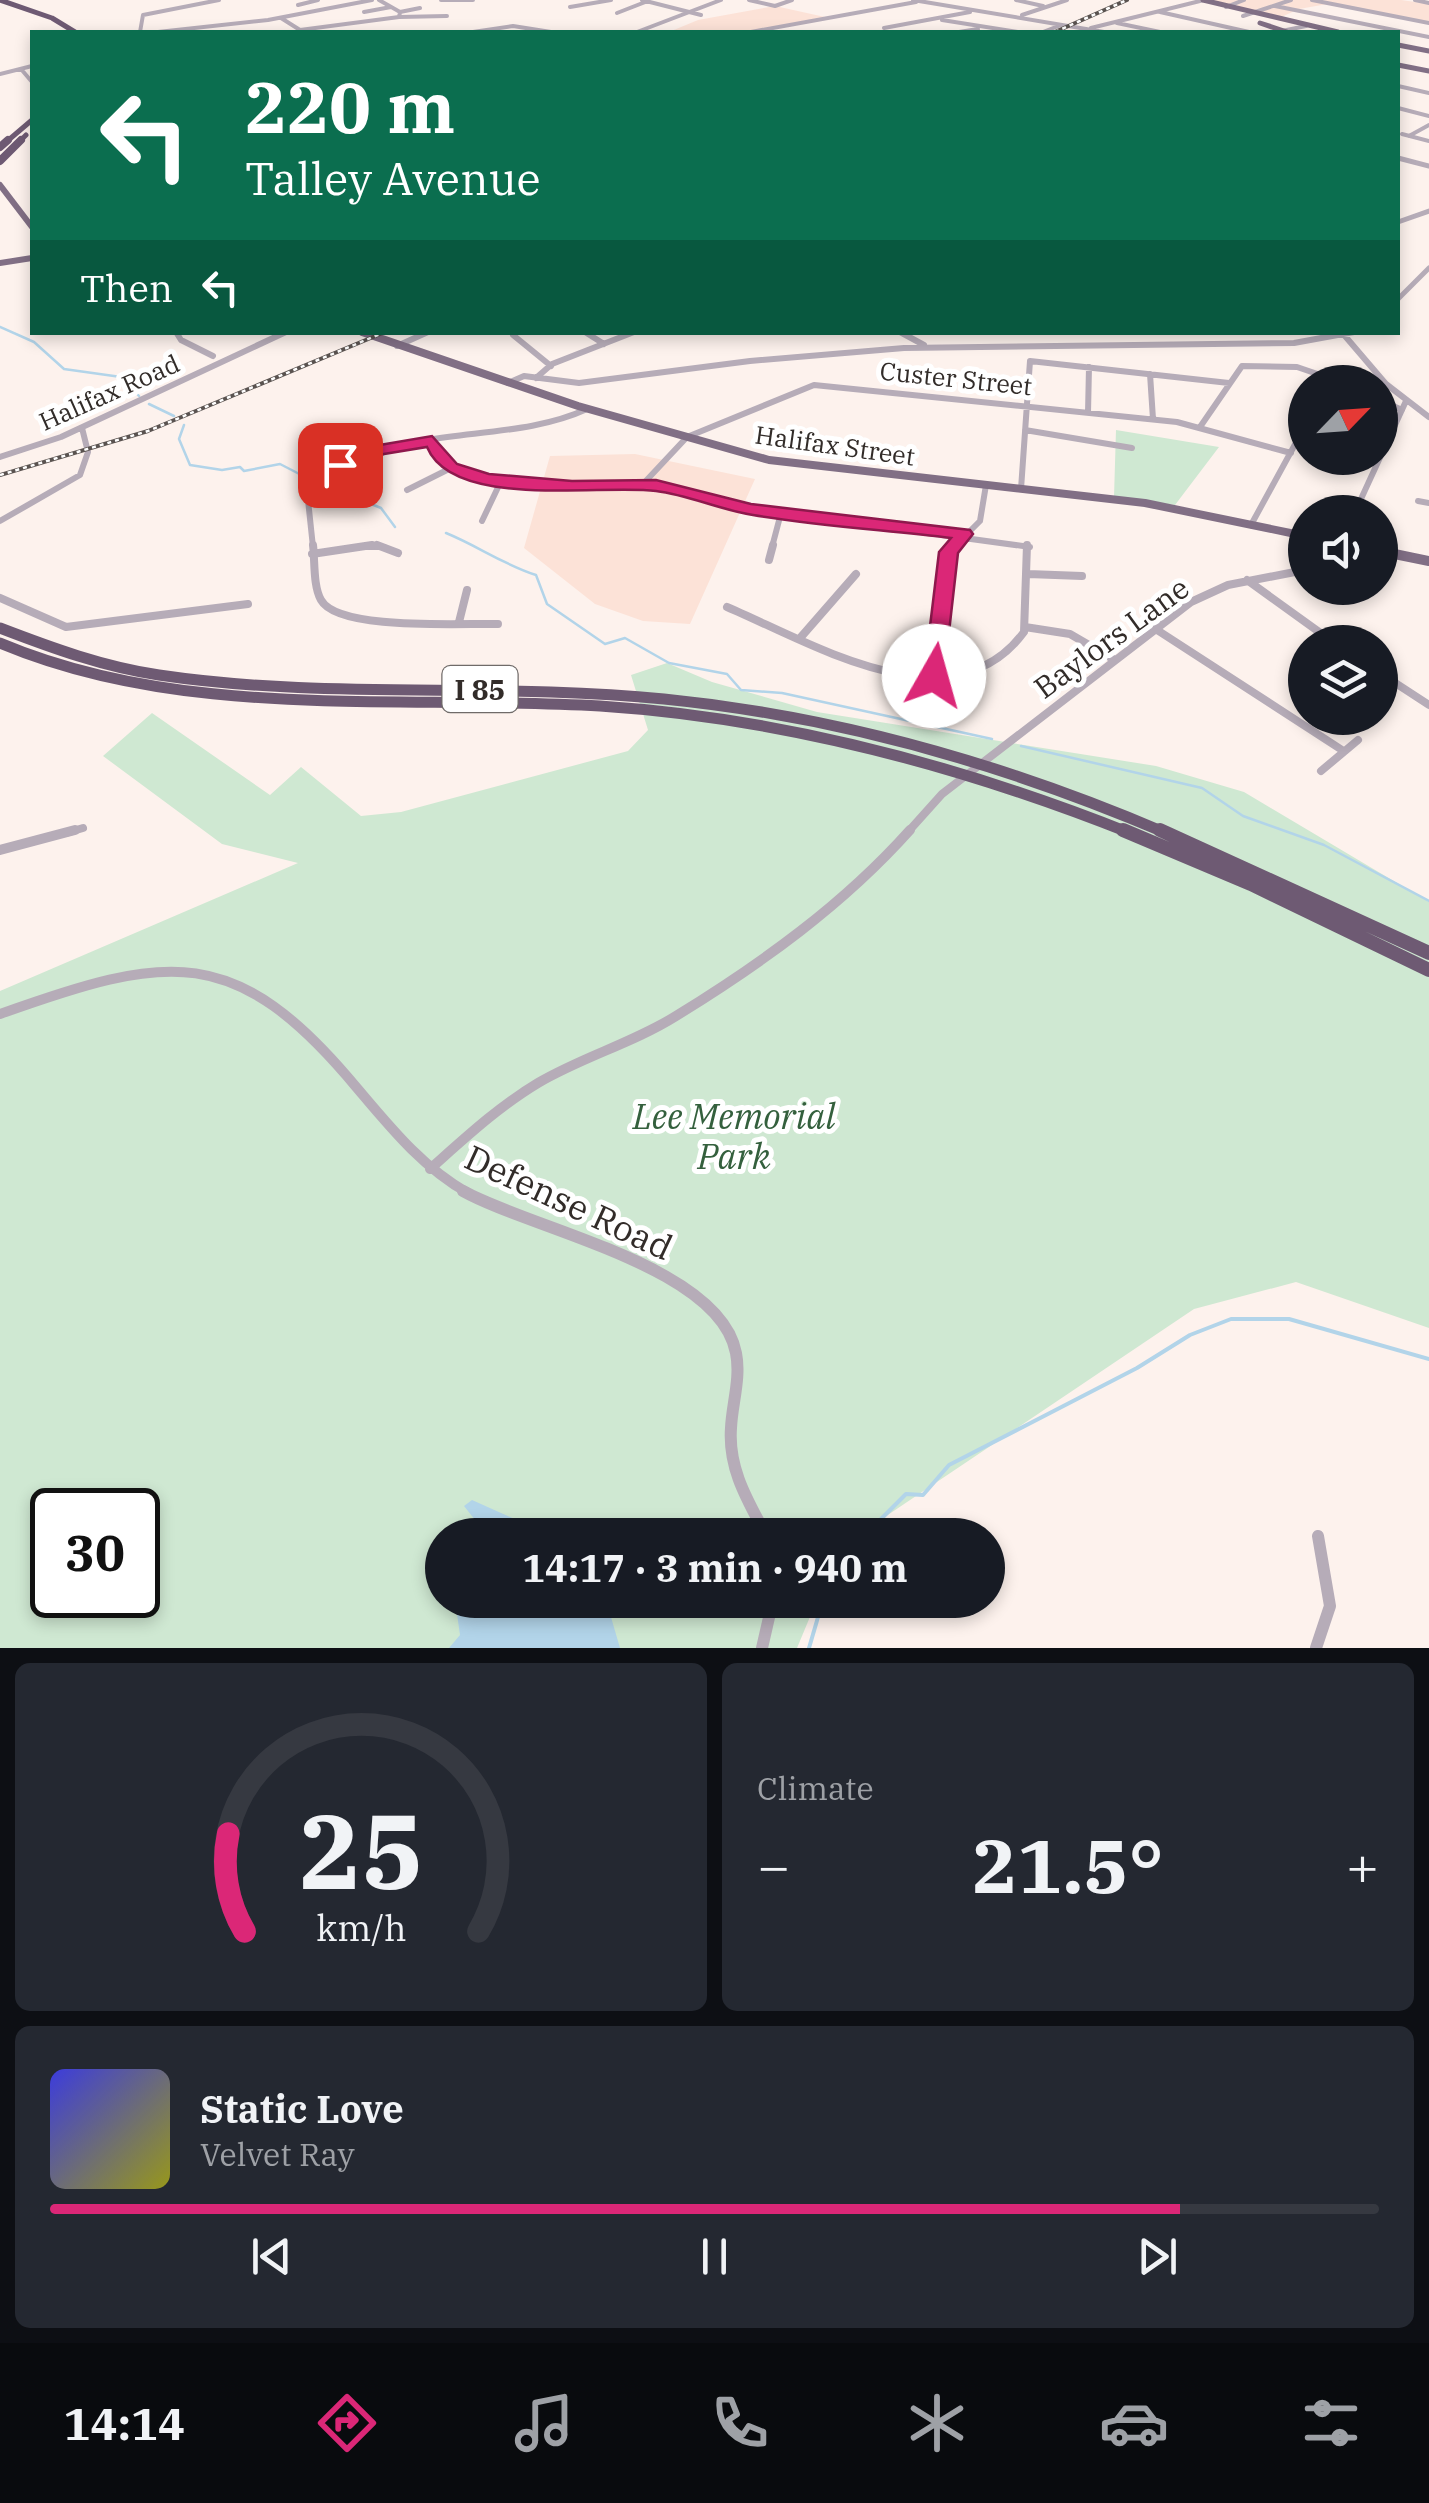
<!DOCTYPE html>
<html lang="en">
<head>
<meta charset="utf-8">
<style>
	:root { --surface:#171b24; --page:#242831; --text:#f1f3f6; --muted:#9ea1a6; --line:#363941; --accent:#db2777 }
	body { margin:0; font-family:"IBM Plex Serif",serif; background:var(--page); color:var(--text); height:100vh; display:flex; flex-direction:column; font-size:38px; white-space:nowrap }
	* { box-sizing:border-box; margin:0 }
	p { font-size:32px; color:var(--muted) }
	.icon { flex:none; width:55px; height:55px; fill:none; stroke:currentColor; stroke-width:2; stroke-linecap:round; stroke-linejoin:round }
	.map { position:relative; height:1648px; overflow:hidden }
	.side { display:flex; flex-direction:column; gap:15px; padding:15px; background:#0d0f14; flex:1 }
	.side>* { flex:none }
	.banner { position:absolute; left:30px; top:30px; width:1370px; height:305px; border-radius:0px; box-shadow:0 5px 15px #0003; background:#0b6e4f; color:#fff; overflow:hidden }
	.needle { width:65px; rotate:65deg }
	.fabs { position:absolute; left:1288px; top:365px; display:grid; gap:20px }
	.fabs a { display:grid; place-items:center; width:110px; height:110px; border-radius:50%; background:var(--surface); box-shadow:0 5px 15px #0003; font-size:50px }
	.speed { position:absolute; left:30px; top:1488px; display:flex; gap:20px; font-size:50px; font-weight:700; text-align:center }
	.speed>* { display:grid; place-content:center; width:130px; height:130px; border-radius:50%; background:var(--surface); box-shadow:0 5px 15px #0003; line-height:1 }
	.speed .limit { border:5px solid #111; border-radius:15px; background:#fff; color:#111 }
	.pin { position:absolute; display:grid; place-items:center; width:85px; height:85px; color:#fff; margin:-42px; border-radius:20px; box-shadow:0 5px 15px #0006 }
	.me { position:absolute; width:110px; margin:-55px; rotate:7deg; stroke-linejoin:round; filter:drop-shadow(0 0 8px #0008) }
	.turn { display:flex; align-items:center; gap:35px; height:210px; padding:0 50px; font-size:45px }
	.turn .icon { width:130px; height:130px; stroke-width:2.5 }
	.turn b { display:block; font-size:70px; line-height:85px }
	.then { display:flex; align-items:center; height:95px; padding:0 50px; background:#0003; gap:20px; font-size:38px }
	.big { font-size:75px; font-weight:700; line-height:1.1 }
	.side .widget { flex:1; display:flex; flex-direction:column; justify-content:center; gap:15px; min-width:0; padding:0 35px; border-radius:15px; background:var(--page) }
	.side .dial { align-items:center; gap:0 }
	.dial svg { height:260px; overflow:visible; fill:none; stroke:var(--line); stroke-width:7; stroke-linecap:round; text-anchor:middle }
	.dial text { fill:var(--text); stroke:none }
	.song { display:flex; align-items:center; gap:30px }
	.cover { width:120px; height:120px; border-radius:15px; background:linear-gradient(135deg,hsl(240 70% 55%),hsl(60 70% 35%)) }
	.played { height:10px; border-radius:5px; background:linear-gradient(90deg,var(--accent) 85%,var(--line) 85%) }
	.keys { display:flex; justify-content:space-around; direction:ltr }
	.heat { display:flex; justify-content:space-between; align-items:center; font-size:55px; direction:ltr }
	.side .tiles { flex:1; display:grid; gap:15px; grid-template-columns:1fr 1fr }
	.widget:last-child { grid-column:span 2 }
	.trip { position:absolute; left:425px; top:1518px; width:580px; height:100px; border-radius:50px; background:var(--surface); box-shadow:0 5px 15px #0003; font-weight:700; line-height:100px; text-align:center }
	.menu { display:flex; height:160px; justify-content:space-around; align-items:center; background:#090b0e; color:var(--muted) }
	.menu .icon { width:70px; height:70px }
	.menu .active { color:var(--accent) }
	.menu b { font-size:45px; color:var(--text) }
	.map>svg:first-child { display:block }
	.built { fill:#fce2d7 }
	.green { fill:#cfe8d2; fill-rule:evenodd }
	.water { fill:#b2d4e9 }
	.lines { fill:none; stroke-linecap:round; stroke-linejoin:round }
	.stream-far1 { stroke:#b2d4e9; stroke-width:2.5 }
	.stream { stroke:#b2d4e9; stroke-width:4 }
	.minor-far5 { stroke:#b6acb8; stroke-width:4 }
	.minor-far4 { stroke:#b6acb8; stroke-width:5 }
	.minor-far3 { stroke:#b6acb8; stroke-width:6 }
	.minor-far2 { stroke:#b6acb8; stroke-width:8 }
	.minor-far1 { stroke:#b6acb8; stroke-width:10 }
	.minor { stroke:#b6acb8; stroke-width:12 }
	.major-far3 { stroke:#816f85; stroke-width:5 }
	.major-far2 { stroke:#816f85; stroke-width:6 }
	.major-far1 { stroke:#816f85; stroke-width:8 }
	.major { stroke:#816f85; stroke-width:10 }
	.highway-far3 { stroke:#6e5a73; stroke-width:5 }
	.highway-far2 { stroke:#6e5a73; stroke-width:8 }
	.highway-far1 { stroke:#6e5a73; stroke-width:11 }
	.highway { stroke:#6e5a73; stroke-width:14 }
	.rail-casing { stroke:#5a5350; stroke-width:4 }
	.rail { stroke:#fff; stroke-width:2.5; stroke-dasharray:4; stroke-linecap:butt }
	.route { fill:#db2777; stroke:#8e194d; stroke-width:2.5 }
	.labels { text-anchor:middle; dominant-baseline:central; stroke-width:10; stroke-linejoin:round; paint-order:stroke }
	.far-street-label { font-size:25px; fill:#322c29; stroke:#fff }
	.shield { fill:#fff; stroke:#706b69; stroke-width:2.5 }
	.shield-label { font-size:28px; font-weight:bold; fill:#322c29 }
	.street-label { font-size:30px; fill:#322c29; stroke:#fff }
	.near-park-label { font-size:35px; font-style:italic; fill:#34603d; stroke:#fff }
	.near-street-label { font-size:35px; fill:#322c29; stroke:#fff }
</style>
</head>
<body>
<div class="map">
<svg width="1429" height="1648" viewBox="0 0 1429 1648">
	<rect width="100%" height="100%" fill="#fdf2ed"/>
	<!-- built -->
	<path class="built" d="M1209,0H1401L1429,4V22L1333,3L1299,9L1279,18Z
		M775,6L825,17L744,32H669L698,20Z
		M635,454L755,479L690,624L643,621L595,604L524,548L550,456Z"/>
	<!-- green -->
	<path class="green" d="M1116,430L1219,447L1175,505L1114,497Z
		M667,663L712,682L817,712L1156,766L1244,792L1429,902V1328L1296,1282L1194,1309L858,1535H442V1600H817L797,1648H0V991L298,863L222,844L103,756L152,713L270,795L301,767L361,816L401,812L628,751L648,730L631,675ZM52,1510H138V1595H52Z"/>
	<!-- water -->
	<path class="water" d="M472,1500L546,1533L573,1535H487L464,1506Z
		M455,1600H606L620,1648H449L460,1635Z"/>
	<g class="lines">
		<!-- stream-far1 -->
		<path class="stream-far1" d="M0,327L34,342L64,369L121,377L139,396
			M149,404L174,416
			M184,425L179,439L190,465L222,470L240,467L244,471L280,464L309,479
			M349,495L381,508L395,527
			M446,533C478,546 502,564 536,575L547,604L605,644L625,638L669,663L727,674L741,690L782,693L992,739
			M1021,746L1202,788L1243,816L1324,845L1429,901"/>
		<!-- stream -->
		<path class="stream" d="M842,1535L852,1523L876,1524L906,1494L923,1495L949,1465L1137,1368L1190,1335L1231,1319H1289L1429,1359
			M809,1648L823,1600"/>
		<!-- minor-far5 -->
		<path class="minor-far5" d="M379,0L400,12L399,17
			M441,0H473
			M642,0L701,15
			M749,0L775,6L792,0
			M913,0L1104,32
			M1016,0L1043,6
			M1312,0L1429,23
			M1415,0L1429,3
			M298,5L318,0
			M1275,6L1429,37
			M570,7L611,0
			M1226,7L1244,0
			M364,12L391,7
			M400,12L420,8
			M1160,12L1249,32
			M617,13L648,1
			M1022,15L1067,0
			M1243,16L1291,0
			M281,18L300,30L399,17L447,16
			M942,20L1018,32
			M1117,23L1160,32
			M884,28L970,12
			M1091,28L1204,0
			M140,32L143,15L219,0
			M158,32L268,20L372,0
			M473,32L513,26L551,32
			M637,32L721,0
			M751,32L916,2
			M959,32L978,29
			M1043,32L1061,25
			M1277,32L1306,26
			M21,69L32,82
			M0,74L32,66
			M1398,86L1429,93
			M1398,108L1429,116
			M1402,134L1429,141
			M1409,136L1429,125"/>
		<!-- minor-far4 -->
		<path class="minor-far4" d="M1398,158L1429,166
			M1398,222L1429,211
			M1398,299L1429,268"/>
		<!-- minor-far3 -->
		<path class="minor-far3" d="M176,332L181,340L213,356
			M585,332L604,344
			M900,332L924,345
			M513,335L551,366
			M1345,336L1386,384L1429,417
			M397,346L428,332
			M1150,374L1153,419
			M536,378L552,364L634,332
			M508,383L524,376L579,383L750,361L904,348L1294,343L1354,332
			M1380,400L1402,410
			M1088,413L1089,367
			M1200,427L1242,366L1297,367L1341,382
			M1025,430L1132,448
			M432,441L439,458L451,468L487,479L573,486L656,485L737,507L1030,547
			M0,457L61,437L286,332
			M643,484L687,437L814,385L1177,422L1291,453
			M1021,489L1030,361L1229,383
			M407,490L451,468
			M1418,501L1429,503
			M1355,512L1406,401
			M0,521L80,475L88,452L82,428
			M482,521L501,481
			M1251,525L1305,426
			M313,547L308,500C378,415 498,450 587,409
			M356,547H384
			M772,547L781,513
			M954,547L980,521L986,485"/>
		<!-- minor-far2 -->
		<path class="minor-far2" d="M313,545C315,561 313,586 321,600C338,631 462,623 498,624
			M377,545L398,553
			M312,554L372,545
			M769,560L773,545
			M1028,574L1082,576
			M1247,580L1333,642
			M0,598L66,627L248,604
			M727,607C812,643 952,730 1024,632L1027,545
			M459,622L467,590
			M1025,627L1070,634L1113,659
			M1154,628L1342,750
			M801,637L856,574
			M1380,673L1429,705
			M934,677L949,552L956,545
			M1321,771L1358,740
			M66,833L83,828
			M907,833L942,794L1191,602L1228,585L1305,570"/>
		<!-- minor-far1 -->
		<path class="minor-far1" d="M0,850L75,830
			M0,1014C168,954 235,941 357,1088C390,1127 423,1168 468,1193
			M430,1169C465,1138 498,1107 538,1083C582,1057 633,1043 676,1016C762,963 843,905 910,830"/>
		<!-- minor -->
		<path class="minor" d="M463,1191C531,1229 720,1266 736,1353C741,1378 732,1404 731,1428C728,1469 748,1501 766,1535
			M762,1648L773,1600
			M1316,1648L1330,1606L1318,1536"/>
		<!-- major-far3 -->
		<path class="major-far3" d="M1203,0L1338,32
			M1260,23L1287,32
			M1398,45L1429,51
			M1398,65L1429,71"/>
		<!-- major-far2 -->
		<path class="major-far2" d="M0,185L32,227
			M0,263L32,258"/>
		<!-- major-far1 -->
		<path class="major-far1" d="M362,332L578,406L769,460L1145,503L1305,536"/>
		<!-- major -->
		<path class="major" d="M1380,551L1429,561"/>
		<!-- highway-far3 -->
		<path class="highway-far3" d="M0,0L52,18L75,32
			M5,143L32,120
			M18,143L26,135"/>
		<!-- highway-far2 -->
		<path class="highway-far2" d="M0,147L8,140
			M0,161L21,140"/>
		<!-- highway-far1 -->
		<path class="highway-far1" d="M0,628C52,648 104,667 159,675C327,700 496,682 664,699C836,716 1007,765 1166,833
			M0,643C187,722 401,694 600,706C784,718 959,765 1130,833"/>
		<!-- highway -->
		<path class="highway" d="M1123,830L1251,884L1429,970
			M1160,830L1429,953"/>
		<!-- rail casing -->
		<g class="rail-casing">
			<path id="rail" d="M1055,32L1127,0
				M0,475L148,431L385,332"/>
		</g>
		<!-- rail -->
		<use href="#rail" class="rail"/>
	</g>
	<!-- route -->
	<path class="route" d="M432,436L457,464L489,474L572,481L656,480L751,504L970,530L973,534L958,553L944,676L934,683L924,676L939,552L951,538C885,530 818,526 753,515C720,510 689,495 656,491C601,484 453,510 427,447L384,454L340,470L331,465L374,446Z"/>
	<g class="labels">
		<!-- far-street labels -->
		<g class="far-street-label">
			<text transform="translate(956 378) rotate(6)">Custer Street</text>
			<text transform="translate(109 392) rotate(-24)">Halifax Road</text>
			<text transform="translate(835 445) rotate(8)">Halifax Street</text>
		</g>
		<!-- shield labels -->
		<rect class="shield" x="442.5" y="666" width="75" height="46" rx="8"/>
		<g class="shield-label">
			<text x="480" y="689">I 85</text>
		</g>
		<!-- street labels -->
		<g class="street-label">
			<text transform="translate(1111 637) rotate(-36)">Baylors Lane</text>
		</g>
		<!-- near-park labels -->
		<g class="near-park-label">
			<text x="734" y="1116">Lee Memorial<tspan x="734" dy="40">Park</tspan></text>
		</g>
		<!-- near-street labels -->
		<g class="near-street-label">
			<text transform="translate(569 1202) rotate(25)">Defense Road</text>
		</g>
	</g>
</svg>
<div class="fabs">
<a><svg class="needle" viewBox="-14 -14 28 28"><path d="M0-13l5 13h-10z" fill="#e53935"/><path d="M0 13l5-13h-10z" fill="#9ea1a6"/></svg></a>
<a><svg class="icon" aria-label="sound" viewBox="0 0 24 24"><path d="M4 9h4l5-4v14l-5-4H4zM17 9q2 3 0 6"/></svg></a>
<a><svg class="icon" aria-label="layers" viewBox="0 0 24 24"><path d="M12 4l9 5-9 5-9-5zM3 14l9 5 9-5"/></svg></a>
</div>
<div class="speed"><div class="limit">30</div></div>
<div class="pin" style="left:340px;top:465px;background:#d93025"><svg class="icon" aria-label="arrive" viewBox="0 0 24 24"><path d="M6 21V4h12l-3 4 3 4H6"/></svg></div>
<svg class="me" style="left:934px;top:676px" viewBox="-20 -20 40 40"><circle r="19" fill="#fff"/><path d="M0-13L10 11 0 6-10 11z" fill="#db2777"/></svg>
<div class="trip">14:17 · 3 min · 940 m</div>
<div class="banner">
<div class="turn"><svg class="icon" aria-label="left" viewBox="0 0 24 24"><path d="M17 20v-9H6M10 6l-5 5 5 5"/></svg><div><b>220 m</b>Talley Avenue</div></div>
<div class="then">Then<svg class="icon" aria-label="left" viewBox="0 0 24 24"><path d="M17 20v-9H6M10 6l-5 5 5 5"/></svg></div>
</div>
</div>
<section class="side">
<div class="tiles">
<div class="widget dial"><svg viewBox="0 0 100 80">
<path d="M14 69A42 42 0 1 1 86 69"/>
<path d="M14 69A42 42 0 0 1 9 39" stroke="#db2777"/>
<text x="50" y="56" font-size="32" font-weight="700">25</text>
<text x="50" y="72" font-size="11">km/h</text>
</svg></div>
<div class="widget"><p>Climate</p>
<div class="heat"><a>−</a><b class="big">21.5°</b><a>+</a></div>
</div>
<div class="widget">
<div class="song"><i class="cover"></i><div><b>Static Love</b><p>Velvet Ray</p></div></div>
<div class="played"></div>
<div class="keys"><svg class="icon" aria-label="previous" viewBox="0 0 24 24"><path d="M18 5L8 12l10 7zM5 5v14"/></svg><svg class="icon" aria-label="pause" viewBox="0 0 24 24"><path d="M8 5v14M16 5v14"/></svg><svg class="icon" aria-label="next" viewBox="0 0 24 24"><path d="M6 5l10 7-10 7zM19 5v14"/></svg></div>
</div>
</div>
</section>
<nav class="menu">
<b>14:14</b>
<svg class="icon active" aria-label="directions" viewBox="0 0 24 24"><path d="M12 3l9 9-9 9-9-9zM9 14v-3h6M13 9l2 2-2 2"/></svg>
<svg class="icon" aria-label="music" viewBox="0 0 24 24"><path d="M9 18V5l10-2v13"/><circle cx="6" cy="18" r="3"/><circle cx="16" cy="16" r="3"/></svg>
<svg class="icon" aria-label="phone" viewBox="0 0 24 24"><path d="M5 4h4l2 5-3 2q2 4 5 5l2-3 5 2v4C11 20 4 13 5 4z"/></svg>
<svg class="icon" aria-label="climate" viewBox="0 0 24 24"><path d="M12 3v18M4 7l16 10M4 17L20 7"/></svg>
<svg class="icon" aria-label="car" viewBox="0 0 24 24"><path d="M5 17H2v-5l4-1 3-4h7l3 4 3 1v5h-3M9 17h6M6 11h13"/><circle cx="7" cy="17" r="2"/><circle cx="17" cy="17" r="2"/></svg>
<svg class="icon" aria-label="filters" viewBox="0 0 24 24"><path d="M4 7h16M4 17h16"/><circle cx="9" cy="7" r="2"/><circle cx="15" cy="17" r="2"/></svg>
</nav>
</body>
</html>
